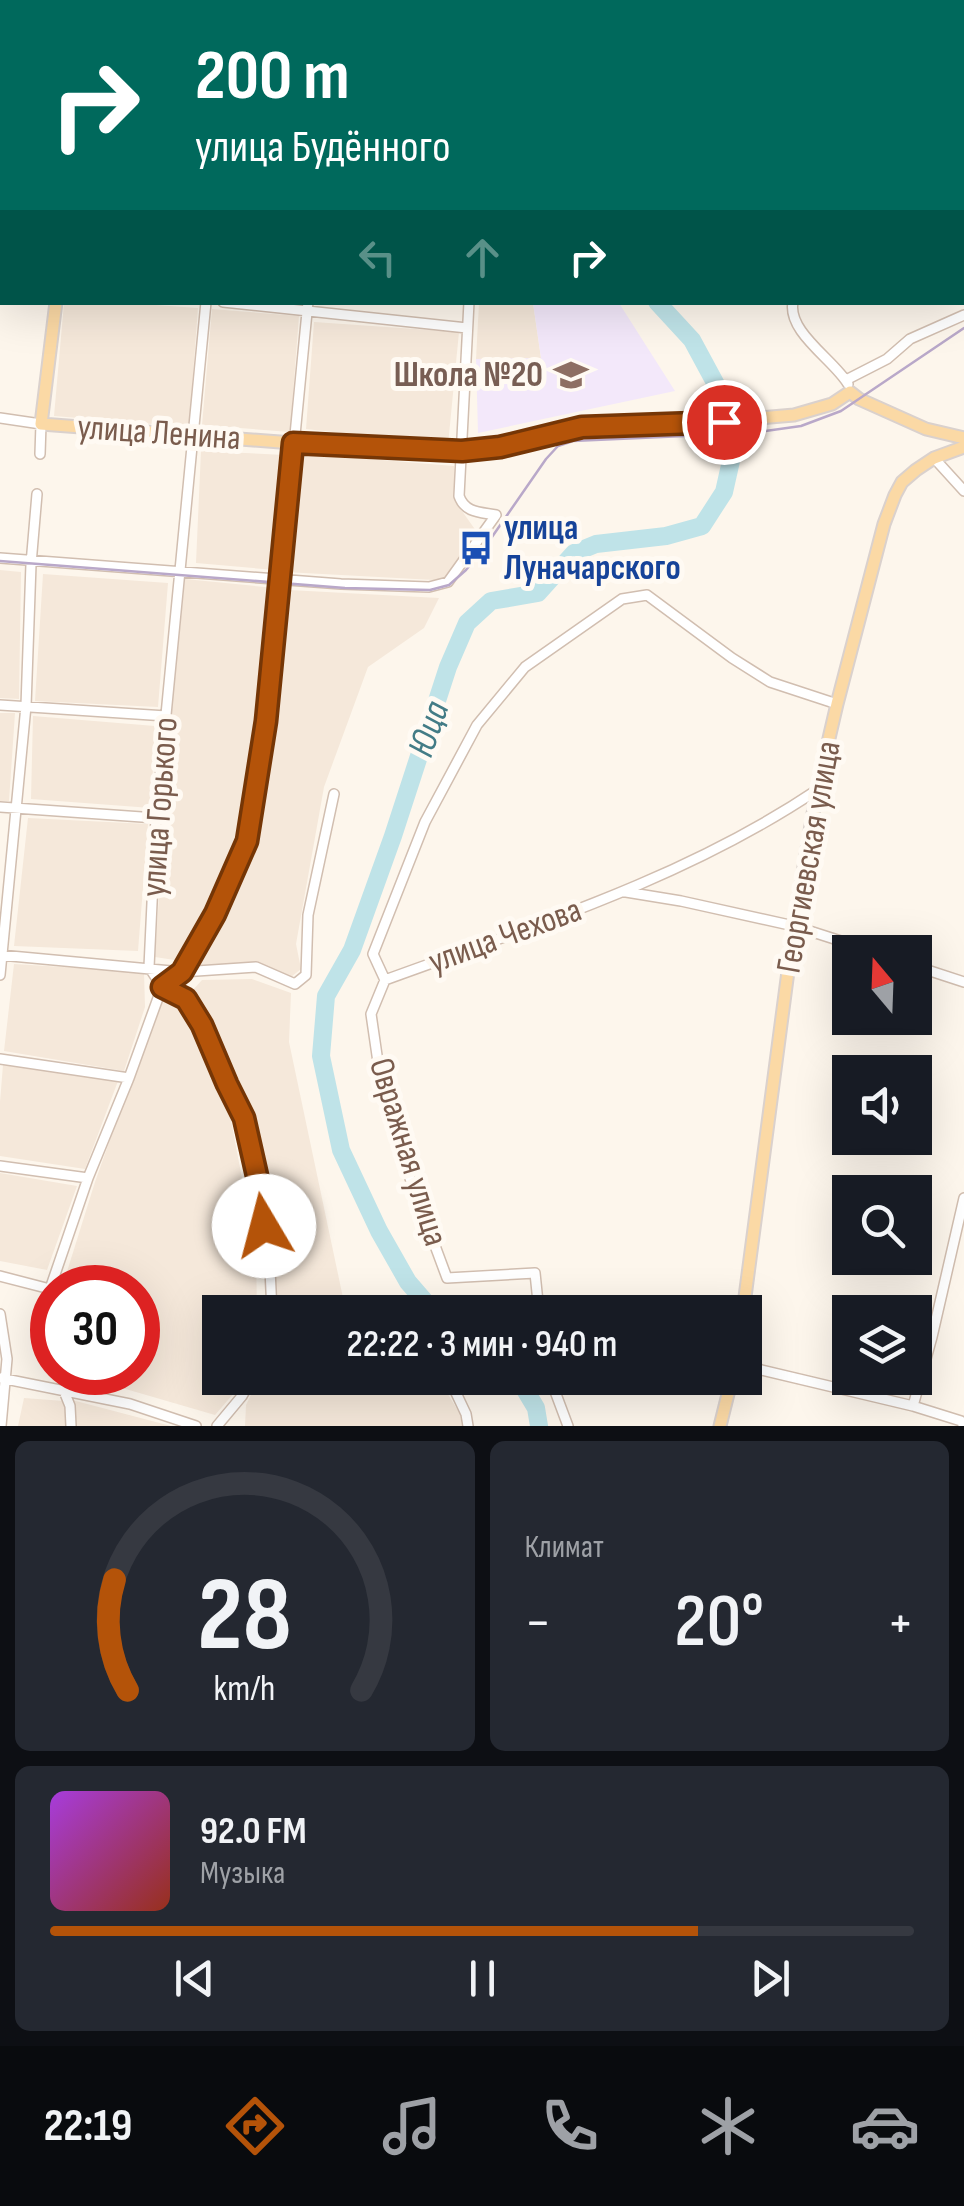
<!DOCTYPE html>
<html lang="ru">
<head>
<meta charset="utf-8">
<style>
	:root { --surface:#171b24; --page:#242831; --text:#f1f3f6; --muted:#9ea1a6; --line:#363941; --accent:#b45309 }
	body { margin:0; font-family:"Sofia Sans Condensed",sans-serif; background:var(--page); color:var(--text); height:100vh; display:flex; flex-direction:column; font-size:38px; white-space:nowrap }
	* { box-sizing:border-box; margin:0 }
	p { font-size:32px; color:var(--muted) }
	.icon { flex:none; width:55px; height:55px; fill:none; stroke:currentColor; stroke-width:2; stroke-linecap:round; stroke-linejoin:round }
	.map { position:relative; height:1426px; overflow:hidden }
	.panel { display:flex; flex-direction:column; gap:15px; padding:15px; background:#0d0f14; flex:1 }
	.panel>* { flex:none }
	.top-card { position:absolute; left:0px; top:0px; width:965px; height:305px; box-shadow:0 10px 40px #0002; background:#00695c; color:#fff; overflow:hidden }
	.needle { width:65px; rotate:341deg }
	.buttons { position:absolute; left:832px; top:935px; display:grid; gap:20px }
	.buttons a { display:grid; place-items:center; width:100px; height:100px; border-radius:0px; background:var(--surface); box-shadow:0 10px 40px #0002; font-size:50px }
	.speed { position:absolute; left:30px; top:1265px; display:flex; gap:20px; font-size:50px; font-weight:700; text-align:center }
	.speed>* { display:grid; place-content:center; width:130px; height:130px; border-radius:50%; background:var(--surface); box-shadow:0 10px 40px #0002; line-height:1 }
	.speed .limit { border:15px solid #d22; background:#fff; color:#111 }
	.pin { position:absolute; display:grid; place-items:center; width:85px; height:85px; color:#fff; margin:-42px; border:5px solid #fff; border-radius:50%; box-shadow:0 2px 10px #0007 }
	.me { position:absolute; width:110px; margin:-55px; rotate:352deg; stroke-linejoin:round; filter:drop-shadow(0 0 8px #0008) }
	.turn { display:flex; align-items:center; gap:35px; height:210px; padding:0 30px; font-size:45px }
	.turn .icon { width:130px; height:130px; stroke-width:2.5 }
	.turn b { display:block; font-size:70px; line-height:85px }
	.lanes { display:flex; align-items:center; height:95px; padding:0 30px; background:#0003; justify-content:center; gap:50px; direction:ltr }
	.lanes .off { opacity:.35 }
	.big { font-size:75px; font-weight:600; line-height:1.1 }
	.panel .card { flex:1; display:flex; flex-direction:column; justify-content:center; gap:15px; min-width:0; padding:0 35px; border-radius:15px; background:var(--page) }
	.panel .dial { align-items:center; gap:0 }
	.dial svg { height:260px; overflow:visible; fill:none; stroke:var(--line); stroke-width:7; stroke-linecap:round; text-anchor:middle }
	.dial text { fill:var(--text); stroke:none }
	.song { display:flex; align-items:center; gap:30px }
	.cover { width:120px; height:120px; border-radius:15px; background:linear-gradient(135deg,hsl(280 70% 55%),hsl(10 70% 35%)) }
	.played { height:10px; border-radius:5px; background:linear-gradient(90deg,var(--accent) 75%,var(--line) 75%) }
	.keys { display:flex; justify-content:space-around; direction:ltr }
	.heat { display:flex; justify-content:space-between; align-items:center; font-size:55px; direction:ltr }
	.panel .tiles { flex:1; display:grid; gap:15px; grid-template-columns:1fr 1fr }
	.card:last-child { grid-column:span 2 }
	.trip { position:absolute; left:202px; top:1295px; width:560px; height:100px; border-radius:0px; background:var(--surface); box-shadow:0 10px 40px #0002; font-weight:600; line-height:100px; text-align:center }
	.dock { display:flex; height:160px; justify-content:space-around; align-items:center; background:#090b0e; color:var(--muted) }
	.dock .icon { width:70px; height:70px }
	.dock .current { color:var(--accent) }
	.dock b { font-size:45px; color:var(--text) }
	.map>svg:first-child { display:block }
	.residential { fill:#f5e8da }
	.education { fill:#f3e8fa }
	.lines { fill:none; stroke-linecap:round; stroke-linejoin:round }
	.river { stroke:#bfe3e8; stroke-width:18 }
	.minor-casing { stroke:#d1beb0; stroke-width:12 }
	.major-casing { stroke:#dad1cd; stroke-width:15 }
	.minor { stroke:#fff; stroke-width:9 }
	.major { stroke:#fbd9a5; stroke-width:11 }
	.tram { stroke:#b9a8c9; stroke-width:2.5 }
	.route-casing { stroke:#753606; stroke-width:25 }
	.route { stroke:#b45309; stroke-width:18 }
	.labels { text-anchor:middle; dominant-baseline:central; stroke-width:10; stroke-linejoin:round; paint-order:stroke }
	.education-label { font-size:35px; font-weight:bold; fill:#785e54; stroke:#fffaf3; text-anchor:end }
	.street-label { font-size:35px; fill:#7a5c4d; stroke:#fffaf3 }
	.transit-label { font-size:35px; font-weight:bold; fill:#164399; stroke:#fffaf3; text-anchor:start }
	.water-label { font-size:38px; font-style:italic; fill:#437c86; stroke:#fffaf3 }
</style>
</head>
<body>
<div class="map">
<svg width="964" height="1426" viewBox="0 0 964 1426">
	<rect width="100%" height="100%" fill="#fdf6ec"/>
	<!-- residential -->
	<path class="residential" d="M64,303H127L198,308L189,427L54,416Z
		M479,303H533L541,358L476,359Z
		M212,309L299,316L290,432L202,425Z
		M314,322L459,332L448,445L306,429Z
		M201,451L285,455L275,570L196,563Z
		M296,453L454,466L457,504L479,535L453,571L445,577L434,580L285,572Z
		M0,570L21,572L19,699L0,698Z
		M43,574L168,583L158,707L35,701Z
		M185,579L275,588L262,720L238,840L181,961L155,957L171,718Z
		M289,590L439,598L424,628L368,667L324,787L296,944L301,969L291,977L255,962L191,966L220,917L252,845L274,723Z
		M0,713H15L9,801H0Z
		M33,716L155,726L151,808L31,799Z
		M28,818L148,824L138,951L14,946Z
		M14,964L144,972L145,1007L124,1071L4,1051Z
		M252,979L291,993L289,1042L346,1312H277L271,1224L248,1114L191,992L202,980Z
		M160,999L175,1003L190,1023L230,1115L256,1252L257,1312H220V1378H247L215,1415L74,1374L138,1372V1288L113,1287V1284L65,1278L95,1182Z
		M3,1065L118,1081L85,1169L0,1156V1102Z
		M0,1173L77,1186L47,1270L0,1261Z
		M259,1378H438L460,1414L462,1426H245L246,1405Z
		M24,1398L64,1401L66,1426H18Z
		M72,1400L171,1426H75Z"/>
	<!-- education -->
	<path class="education" d="M533,303H619L675,391L478,433L476,359L541,358Z"/>
	<g class="lines">
		<!-- river -->
		<path class="river" d="M630,2L631,0
			M434,1312L408,1282L379,1231L341,1150L321,1056L326,996L352,950L393,836L448,667L467,623L491,601L538,593L574,553L596,544L666,536L702,526L724,492L735,443L719,390L692,340L657,302
			M479,1378L484,1382L498,1378
			M518,1378L536,1408L539,1426"/>
		<!-- minor casing -->
		<g class="minor-casing">
			<path id="minor" d="M84,2V0
				M234,2L235,0
				M348,2L349,0
				M472,2L473,0
				M673,2L675,0
				M0,35H2
				M962,70L964,68
				M0,137H2
				M223,302L467,328
				M793,302C787,332 834,360 848,384
				M846,380L887,359L910,339L964,315
				M0,418L41,424L40,454
				M934,458L964,491
				M0,558L341,584L429,587L448,582L496,515C480,512 465,513 459,496L469,302
				M0,705L166,716
				M0,807L156,818
				M626,892L681,901L794,926L875,952
				M0,955L182,972L256,967L295,984L306,975L308,915L334,794
				M915,966L964,982
				M0,975L26,706L31,564L37,494
				M385,980C533,926 686,878 817,790
				M0,1059L129,1078
				M0,1166L88,1178
				M964,1198L932,1337L913,1406L961,1421L964,1426
				M0,1276L50,1289L88,1178L129,1078L162,987L149,967L156,818L206,302
				M272,1312L270,1269L259,1189L244,1118L202,1025L185,999L162,987L182,972L215,914L247,841L267,721L308,302
				M539,1312L535,1273L447,1278L408,1173L379,1069L371,1014L385,980L373,954L425,822L477,725L525,667L622,599L647,595L732,658L770,682L837,704
				M0,1314L7,1359L1,1426
				M745,1366L913,1406
				M0,1378L130,1404L196,1426
				M449,1378L466,1414L468,1426
				M550,1378L568,1426
				M64,1391L70,1406L71,1426
				M217,1426L242,1396L252,1378"/>
		</g>
		<!-- major casing -->
		<g class="major-casing">
			<path id="major" d="M0,289H2
				M56,302L41,424L293,443L462,451L500,447L581,427L690,424L794,415L832,404L850,392L859,399L926,429L964,438
				M743,1312L794,926L817,790L837,704L884,524L895,495L902,482L916,470L934,458L964,447
				M720,1426L732,1378"/>
		</g>
		<!-- minor -->
		<use href="#minor" class="minor"/>
		<!-- major -->
		<use href="#major" class="major"/>
		<!-- tram -->
		<path class="tram" d="M0,561L345,588L430,590L449,585L466,570L485,547L546,459L558,446L573,441L752,433L801,426L841,411L964,328"/>
	</g>
	<g class="lines">
		<!-- route casing -->
		<g class="route-casing">
			<path id="route" d="M264,1226L260,1189L244,1118L227,1084L202,1025L186,999L162,987L182,972L215,914L247,841L266,721L293,443L462,451L500,447L582,427L724,422"/>
		</g>
		<!-- route -->
		<use href="#route" class="route"/>
	</g>
	<!-- icons -->
	<defs>
		<g id="school-bare" transform="scale(2.7)"><path d="M0-5L7-2L0 1L-7-2ZM-4 1L0 2.5L4 1V4Q0 6-4 4Z" fill="#8d6e63" stroke="#fffaf3" stroke-width="2.5" paint-order="stroke"/></g>
		<g id="bus-bare" transform="scale(2.7)"><path d="M-5-6H5V4H4V6H2V4H-2V6H-4V4H-5ZM-3.5-4V0h7V-4ZM-3.5 1.2v1.5H-2V1.2ZM2 1.2v1.5H3.5V1.2Z" fill="#1a4fb4" stroke="#fffaf3" stroke-width="2.5" paint-order="stroke"/></g>
	</defs>
	<g fill-rule="evenodd">
		<use href="#school-bare" x="571" y="375"/>
		<use href="#bus-bare" x="476" y="548"/>
	</g>
	<g class="labels">
		<!-- education labels -->
		<g class="education-label">
			<text x="543" y="375">Школа №20</text>
		</g>
		<!-- street labels -->
		<g class="street-label">
			<text transform="translate(159 433) rotate(4)">улица Ленина</text>
			<text transform="translate(160 807) rotate(-86)">улица Горького</text>
			<text transform="translate(809 857) rotate(-80)">Георгиевская улица</text>
			<text transform="translate(505 936) rotate(-20)">улица Чехова</text>
			<text transform="translate(408 1152) rotate(73)">Овражная улица</text>
		</g>
		<!-- transit labels -->
		<g class="transit-label">
			<text x="504" y="528">улица<tspan x="504" dy="40">Луначарского</tspan></text>
		</g>
		<!-- water labels -->
		<g class="water-label">
			<text transform="translate(429 729) rotate(-71)">Юца</text>
		</g>
	</g>
</svg>
<div class="buttons">
<a><svg class="needle" viewBox="-14 -14 28 28"><path d="M0-13l5 13h-10z" fill="#e53935"/><path d="M0 13l5-13h-10z" fill="#9ea1a6"/></svg></a>
<a><svg class="icon" aria-label="sound" viewBox="0 0 24 24"><path d="M4 9h4l5-4v14l-5-4H4zM17 9q2 3 0 6"/></svg></a>
<a><svg class="icon" aria-label="search" viewBox="0 0 24 24"><circle cx="10" cy="10" r="6"/><path d="M15 15l6 6"/></svg></a>
<a><svg class="icon" aria-label="layers" viewBox="0 0 24 24"><path d="M12 4l9 5-9 5-9-5zM3 14l9 5 9-5"/></svg></a>
</div>
<div class="speed"><div class="limit">30</div></div>
<div class="pin" style="left:724px;top:422px;background:#d93025"><svg class="icon" aria-label="arrive" viewBox="0 0 24 24"><path d="M6 21V4h12l-3 4 3 4H6"/></svg></div>
<svg class="me" style="left:264px;top:1226px" viewBox="-20 -20 40 40"><circle r="19" fill="#fff"/><path d="M0-13L10 11 0 6-10 11z" fill="#b45309"/></svg>
<div class="trip">22:22 · 3 мин · 940 m</div>
<div class="top-card">
<div class="turn"><svg class="icon" aria-label="right" viewBox="0 0 24 24"><path d="M7 20v-9h11M14 6l5 5-5 5"/></svg><div><b>200 m</b>улица Будённого</div></div>
<div class="lanes"><svg class="icon off" aria-label="left" viewBox="0 0 24 24"><path d="M17 20v-9H6M10 6l-5 5 5 5"/></svg><svg class="icon off" aria-label="ahead" viewBox="0 0 24 24"><path d="M12 20V5M6 11l6-6 6 6"/></svg><svg class="icon" aria-label="right" viewBox="0 0 24 24"><path d="M7 20v-9h11M14 6l5 5-5 5"/></svg></div>
</div>
</div>
<section class="panel">
<div class="tiles">
<div class="card dial"><svg viewBox="0 0 100 80">
<path d="M14 69A42 42 0 1 1 86 69"/>
<path d="M14 69A42 42 0 0 1 10 35" stroke="#b45309"/>
<text x="50" y="56" font-size="32" font-weight="700">28</text>
<text x="50" y="72" font-size="11">km/h</text>
</svg></div>
<div class="card"><p>Климат</p>
<div class="heat"><a>−</a><b class="big">20°</b><a>+</a></div>
</div>
<div class="card">
<div class="song"><i class="cover"></i><div><b>92.0 FM</b><p>Музыка</p></div></div>
<div class="played"></div>
<div class="keys"><svg class="icon" aria-label="previous" viewBox="0 0 24 24"><path d="M18 5L8 12l10 7zM5 5v14"/></svg><svg class="icon" aria-label="pause" viewBox="0 0 24 24"><path d="M8 5v14M16 5v14"/></svg><svg class="icon" aria-label="next" viewBox="0 0 24 24"><path d="M6 5l10 7-10 7zM19 5v14"/></svg></div>
</div>
</div>
</section>
<nav class="dock">
<b>22:19</b>
<svg class="icon current" aria-label="directions" viewBox="0 0 24 24"><path d="M12 3l9 9-9 9-9-9zM9 14v-3h6M13 9l2 2-2 2"/></svg>
<svg class="icon" aria-label="music" viewBox="0 0 24 24"><path d="M9 18V5l10-2v13"/><circle cx="6" cy="18" r="3"/><circle cx="16" cy="16" r="3"/></svg>
<svg class="icon" aria-label="phone" viewBox="0 0 24 24"><path d="M5 4h4l2 5-3 2q2 4 5 5l2-3 5 2v4C11 20 4 13 5 4z"/></svg>
<svg class="icon" aria-label="climate" viewBox="0 0 24 24"><path d="M12 3v18M4 7l16 10M4 17L20 7"/></svg>
<svg class="icon" aria-label="car" viewBox="0 0 24 24"><path d="M5 17H2v-5l4-1 3-4h7l3 4 3 1v5h-3M9 17h6M6 11h13"/><circle cx="7" cy="17" r="2"/><circle cx="17" cy="17" r="2"/></svg>
</nav>
</body>
</html>
